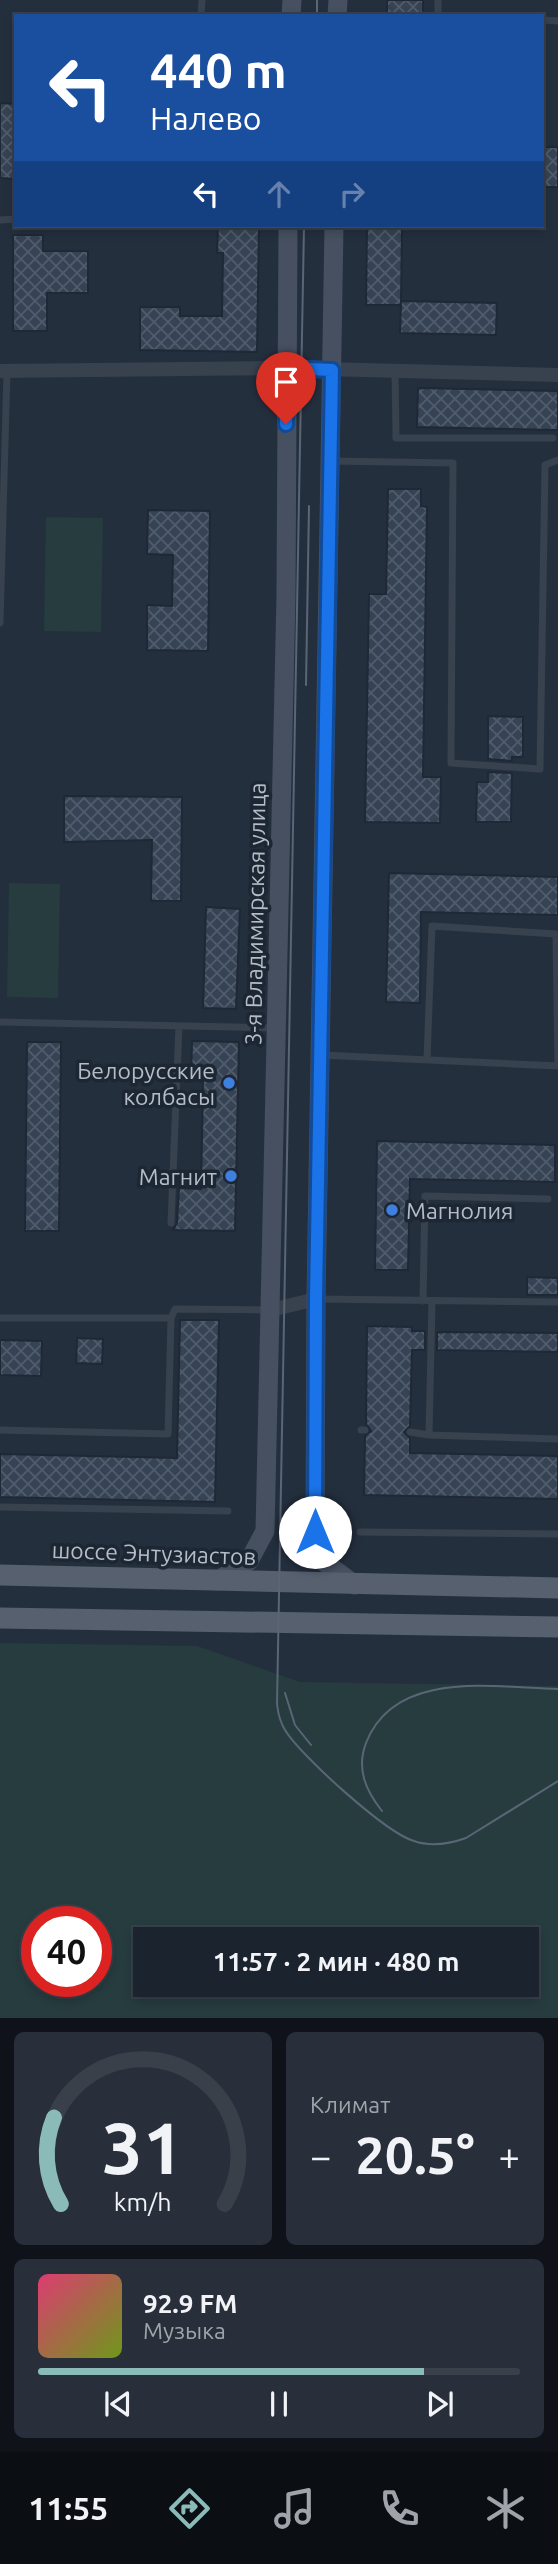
<!DOCTYPE html>
<html lang="ru">
<head>
<meta charset="utf-8">
<style>
	:root { --surface:#1b232e; --page:#282f3a; --text:#f1f3f6; --muted:#a0a4aa; --line:#39404a; --accent:#8bbbb9 }
	body { margin:0; font-family:Ubuntu,sans-serif; background:var(--page); color:var(--text); height:100vh; display:flex; flex-direction:column; font-size:26px; white-space:nowrap }
	* { box-sizing:border-box; margin:0 }
	p { font-size:23px; color:var(--muted) }
	.icon { flex:none; width:38px; height:38px; fill:none; stroke:currentColor; stroke-width:2; stroke-linecap:round; stroke-linejoin:round }
	.map { position:relative; height:2018px; overflow:hidden }
	.panel { display:flex; flex-direction:column; gap:14px; padding:14px; background:#0f1319; flex:1 }
	.panel>* { flex:none }
	.hud { position:absolute; left:14px; top:14px; width:530px; height:214px; border-radius:0px; box-shadow:0 4px 10px #0003,0 0 0 2px var(--line); background:#1a4fa0; color:#fff; overflow:hidden }
	.speed { position:absolute; left:21px; top:1906px; display:flex; gap:14px; font-size:35px; font-weight:700; text-align:center }
	.speed>* { display:grid; place-content:center; width:91px; height:91px; border-radius:50%; background:var(--surface); box-shadow:0 4px 10px #0003,0 0 0 2px var(--line); line-height:1 }
	.speed .limit { border:10px solid #d22; background:#fff; color:#111 }
	.pin { position:absolute; display:grid; place-items:center; width:60px; height:60px; color:#fff; margin:-72px -30px; border-radius:50% 50% 50% 0; rotate:-45deg; box-shadow:0 0 7px #0007 }
	.pin .icon { rotate:45deg }
	.me { position:absolute; width:77px; margin:-38px; rotate:0deg; stroke-linejoin:round; filter:drop-shadow(0 0 5px #0008) }
	.turn { display:flex; align-items:center; gap:24px; height:147px; padding:0 21px; font-size:32px }
	.turn .icon { width:91px; height:91px; stroke-width:2.5 }
	.turn b { display:block; font-size:49px; line-height:60px }
	.lanes { display:flex; align-items:center; height:66px; padding:0 21px; background:#0003; justify-content:center; gap:35px; direction:ltr }
	.lanes .off { opacity:.35 }
	.big { font-size:52px; font-weight:700; line-height:1.1 }
	.panel .card { flex:1; display:flex; flex-direction:column; justify-content:center; gap:10px; min-width:0; padding:0 24px; border-radius:10px; background:var(--page) }
	.panel .dial { align-items:center; gap:0 }
	.dial svg { height:182px; overflow:visible; fill:none; stroke:var(--line); stroke-width:7; stroke-linecap:round; text-anchor:middle }
	.dial text { fill:var(--text); stroke:none }
	.song { display:flex; align-items:center; gap:21px }
	.cover { width:84px; height:84px; border-radius:10px; background:linear-gradient(135deg,hsl(340 70% 55%),hsl(80 70% 35%)) }
	.played { height:7px; border-radius:4px; background:linear-gradient(90deg,var(--accent) 80%,var(--line) 80%) }
	.keys { display:flex; justify-content:space-around; direction:ltr }
	.heat { display:flex; justify-content:space-between; align-items:center; font-size:38px; direction:ltr }
	.panel .tiles { flex:1; display:grid; gap:14px; grid-template-columns:1fr 1fr }
	.card:last-child { grid-column:span 2 }
	.trip { position:absolute; left:133px; top:1927px; width:406px; height:70px; border-radius:0px; background:var(--surface); box-shadow:0 4px 10px #0003,0 0 0 2px var(--line); font-weight:700; line-height:70px; text-align:center }
	.dock { display:flex; height:112px; justify-content:space-around; align-items:center; background:#0b0e12; color:var(--muted) }
	.dock .icon { width:49px; height:49px }
	.dock .selected { color:var(--accent) }
	.dock b { font-size:32px; color:var(--text) }
	.map>svg:first-child { display:block }
	.green { fill:#263c3f; fill-rule:evenodd }
	.building { fill:url(#building-cross-hatch); stroke:#1f2835; stroke-width:2 }
	.lines { fill:none; stroke-linecap:round; stroke-linejoin:round }
	.lane { stroke:#38414e; stroke-width:7 }
	.street { stroke:#38414e; stroke-width:14 }
	.secondary { stroke:#465061; stroke-width:19 }
	.primary { stroke:#56606e; stroke-width:21 }
	.tram { stroke:#5a6575; stroke-width:2 }
	.route-casing { stroke:#114b97; stroke-width:18 }
	.route { stroke:#1a73e8; stroke-width:12 }
	.shop-dot { fill:#3f7fe0; stroke:#1d2633; stroke-width:2.5 }
	.labels { text-anchor:middle; dominant-baseline:central; stroke-width:7; stroke-linejoin:round; paint-order:stroke }
	.street-label { font-size:23px; fill:#b4bcc9; stroke:#1d2633 }
	.poi-label { font-size:23px; fill:#b4bcc9; stroke:#1d2633; text-anchor:end }
</style>
</head>
<body>
<div class="map">
<svg width="558" height="2018" viewBox="0 0 558 2018">
	<defs>
		<pattern id="building-cross-hatch" width="8" height="8" patternUnits="userSpaceOnUse" patternTransform="scale(1.75)"><rect width="8" height="8" fill="#364354"/><path d="M0 0l8 8M0 8l8-8" fill="none" stroke="#515c6b"/></pattern>
	</defs>
	<rect width="100%" height="100%" fill="#242f3e"/>
	<!-- green -->
	<path class="green" d="M46,517L103,518L101,632L44,631Z
		M9,883L60,884L58,998L7,997Z
		M0,1643L197,1646L300,1682L558,1686V2018H0ZM37,1922H96V1981H37ZM527,1939V1984H145V1939Z"/>
	<!-- building -->
	<path class="building" d="M387,0H423V16H387Z
		M0,103L16,104V179L0,178Z
		M542,147H558V187H542Z
		M218,226H259L257,352L140,350V307H180V316H222L223,253H217Z
		M367,226H402L401,305H366Z
		M13,235H43V251H88V293H47V331H13Z
		M401,301L497,303L496,335L400,333Z
		M418,388L558,391V430L417,427Z
		M388,489H421V506L427,507L423,777H441L440,823L365,822L369,594H386Z
		M148,510L210,511L208,651L147,650V605L172,606L173,555L147,554Z
		M488,716L523,717V757H512V761L488,759Z
		M488,772L512,773L511,822H476L477,782H488Z
		M64,796L182,797L181,901H151L152,840L64,842Z
		M389,873L558,877V915L421,912L420,1003L386,1002Z
		M206,907L240,909L236,1009L203,1008Z
		M192,1041L239,1042L235,1231L173,1230L177,1223L179,1188L201,1189L203,1081L191,1080Z
		M27,1042H61L59,1231H25Z
		M377,1141L555,1145V1182L410,1179L408,1270H375Z
		M527,1277L558,1278V1295H527Z
		M180,1320H219L215,1502L0,1497V1454L177,1458Z
		M367,1326L412,1327V1331H425V1350H412L410,1426L404,1432L410,1438V1453L558,1456V1499L364,1495L365,1436L371,1431L366,1424Z
		M437,1332L558,1333V1352L437,1350Z
		M77,1338L103,1339L102,1364L76,1363Z
		M0,1340L42,1341L41,1376L0,1375Z"/>
	<g class="lines">
		<!-- lane -->
		<path class="lane" d="M201,16L202,0
			M438,16V0
			M542,20L558,21
			M0,220L16,219
			M188,226H198
			M395,371L396,438H553
			M331,461L453,463L451,763L540,769L545,465L558,460
			M0,623L7,371
			M0,1022L276,1028
			M321,1055L558,1066
			M427,1059L432,926L556,934L558,1066
			M171,1223L179,1026
			M317,1299L558,1302
			M423,1301L425,1196L548,1199
			M432,1301L429,1435L558,1439
			M0,1318H171
			M0,1430L168,1434L171,1318L175,1309L269,1310
			M361,1430H365
			M410,1432L429,1435
			M0,1507L228,1511
			M360,1532L558,1534"/>
		<!-- street -->
		<path class="street" d="M0,371L285,368L558,375
			M271,1310L316,1299"/>
		<!-- secondary -->
		<path class="secondary" d="M291,16L292,0
			M337,16L338,0
			M334,226L316,1299L315,1532L324,1562L355,1585
			M217,1581L249,1561L265,1531L286,596L288,226"/>
		<!-- primary -->
		<path class="primary" d="M0,1575L558,1588
			M0,1618L558,1627"/>
		<!-- tram -->
		<path class="tram" d="M317,16V0
			M304,226L277,1704C278,1713 280,1722 285,1730C300,1755 386,1833 414,1841C431,1847 449,1844 466,1838L558,1781
			M306,685L309,506
			M285,1693L295,1725L311,1745
			M382,1811C366,1791 356,1769 366,1743C395,1668 496,1688 558,1689"/>
	</g>
	<g class="lines">
		<!-- route casing -->
		<g class="route-casing">
			<path id="route" d="M286,424L285,368L332,370L316,1299L315,1532"/>
		</g>
		<!-- route -->
		<use href="#route" class="route"/>
	</g>
	<!-- markers -->
	<g class="shop-dot">
		<circle cx="229" cy="1083" r="7"/>
		<circle cx="231" cy="1176" r="7"/>
		<circle cx="392" cy="1210" r="7"/>
	</g>
	<g class="labels">
		<!-- street labels -->
		<g class="street-label">
			<text transform="translate(255 914) rotate(-89)">3-я Владимирская улица</text>
			<text transform="translate(154 1553) rotate(2)">шоссе Энтузиастов</text>
		</g>
		<!-- poi labels -->
		<g class="poi-label">
			<text x="215" y="1070">Белорусские<tspan x="215" dy="26">колбасы</tspan></text>
			<text x="217" y="1176">Магнит</text>
			<text x="406" y="1210" text-anchor="start">Магнолия</text>
		</g>
	</g>
</svg>
<div class="speed"><div class="limit">40</div></div>
<div class="pin" style="left:286px;top:424px;background:#d93025"><svg class="icon" aria-label="arrive" viewBox="0 0 24 24"><path d="M6 21V4h12l-3 4 3 4H6"/></svg></div>
<svg class="me" style="left:315px;top:1532px" viewBox="-20 -20 40 40"><circle r="19" fill="#fff"/><path d="M0-13L10 11 0 6-10 11z" fill="#1a73e8"/></svg>
<div class="trip">11:57 · 2 мин · 480 m</div>
<div class="hud">
<div class="turn"><svg class="icon" aria-label="left" viewBox="0 0 24 24"><path d="M17 20v-9H6M10 6l-5 5 5 5"/></svg><div><b>440 m</b>Налево</div></div>
<div class="lanes"><svg class="icon" aria-label="left" viewBox="0 0 24 24"><path d="M17 20v-9H6M10 6l-5 5 5 5"/></svg><svg class="icon off" aria-label="ahead" viewBox="0 0 24 24"><path d="M12 20V5M6 11l6-6 6 6"/></svg><svg class="icon off" aria-label="right" viewBox="0 0 24 24"><path d="M7 20v-9h11M14 6l5 5-5 5"/></svg></div>
</div>
</div>
<section class="panel">
<div class="tiles">
<div class="card dial"><svg viewBox="0 0 100 80">
<path d="M14 69A42 42 0 1 1 86 69"/>
<path d="M14 69A42 42 0 0 1 11 31" stroke="#8bbbb9"/>
<text x="50" y="56" font-size="32" font-weight="700">31</text>
<text x="50" y="72" font-size="11">km/h</text>
</svg></div>
<div class="card"><p>Климат</p>
<div class="heat"><a>−</a><b class="big">20.5°</b><a>+</a></div>
</div>
<div class="card">
<div class="song"><i class="cover"></i><div><b>92.9 FM</b><p>Музыка</p></div></div>
<div class="played"></div>
<div class="keys"><svg class="icon" aria-label="previous" viewBox="0 0 24 24"><path d="M18 5L8 12l10 7zM5 5v14"/></svg><svg class="icon" aria-label="pause" viewBox="0 0 24 24"><path d="M8 5v14M16 5v14"/></svg><svg class="icon" aria-label="next" viewBox="0 0 24 24"><path d="M6 5l10 7-10 7zM19 5v14"/></svg></div>
</div>
</div>
</section>
<nav class="dock">
<b>11:55</b>
<svg class="icon selected" aria-label="directions" viewBox="0 0 24 24"><path d="M12 3l9 9-9 9-9-9zM9 14v-3h6M13 9l2 2-2 2"/></svg>
<svg class="icon" aria-label="music" viewBox="0 0 24 24"><path d="M9 18V5l10-2v13"/><circle cx="6" cy="18" r="3"/><circle cx="16" cy="16" r="3"/></svg>
<svg class="icon" aria-label="phone" viewBox="0 0 24 24"><path d="M5 4h4l2 5-3 2q2 4 5 5l2-3 5 2v4C11 20 4 13 5 4z"/></svg>
<svg class="icon" aria-label="climate" viewBox="0 0 24 24"><path d="M12 3v18M4 7l16 10M4 17L20 7"/></svg>
</nav>
</body>
</html>
